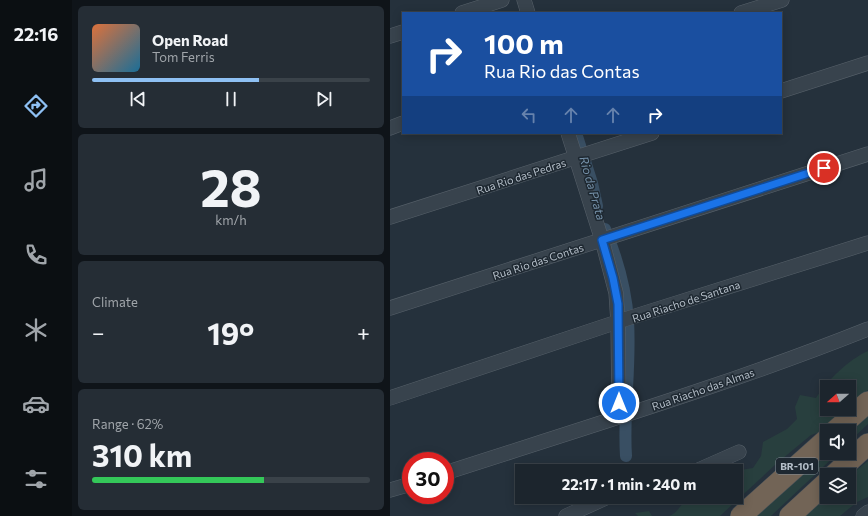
<!DOCTYPE html>
<html lang="en">
<head>
<meta charset="utf-8">
<style>
	:root { --surface:#1c252d; --page:#252d35; --text:#f1f3f6; --muted:#a0a5aa; --line:#3a4249; --accent:#8ec0f3 }
	body { margin:0; font-family:Commissioner,sans-serif; background:var(--page); color:var(--text); height:100vh; display:flex; flex-direction:column; font-size:15px; white-space:nowrap }
	* { box-sizing:border-box; margin:0 }
	p { font-size:13px; color:var(--muted) }
	.icon { flex:none; width:22px; height:22px; fill:none; stroke:currentColor; stroke-width:2; stroke-linecap:round; stroke-linejoin:round }
	.map { position:relative; flex:1; overflow:hidden }
	.side { display:flex; flex-direction:column; gap:6px; padding:6px; background:#0f1419; width:318px }
	.side>* { flex:none }
	.top-card { position:absolute; left:12px; top:12px; width:380px; height:122px; border-radius:0px; box-shadow:0 2px 10px #0003,0 0 0 1px var(--line); background:#1a4fa0; color:#fff; overflow:hidden }
	.needle { width:26px; rotate:249deg }
	.controls { position:absolute; left:430px; top:380px; display:grid; gap:8px }
	.controls a { display:grid; place-items:center; width:36px; height:36px; border-radius:0px; background:var(--surface); box-shadow:0 2px 10px #0003,0 0 0 1px var(--line); font-size:20px }
	.speed { position:absolute; left:12px; top:452px; display:flex; gap:8px; font-size:20px; font-weight:700; text-align:center }
	.speed>* { display:grid; place-content:center; width:52px; height:52px; border-radius:50%; background:var(--surface); box-shadow:0 2px 10px #0003,0 0 0 1px var(--line); line-height:1 }
	.speed .limit { border:6px solid #d22; background:#fff; color:#111 }
	.pin { position:absolute; display:grid; place-items:center; width:34px; height:34px; color:#fff; margin:-17px; border:2px solid #fff; border-radius:50%; box-shadow:0 1px 4px #0007 }
	.me { position:absolute; width:44px; margin:-22px; rotate:0deg; stroke-linejoin:round; filter:drop-shadow(0 0 3px #0008) }
	.turn { display:flex; align-items:center; gap:14px; height:84px; padding:0 16px; font-size:18px }
	.turn .icon { width:52px; height:52px; stroke-width:2.5 }
	.turn b { display:block; font-size:28px; line-height:34px }
	.lanes { display:flex; align-items:center; height:38px; padding:0 16px; background:#0003; justify-content:center; gap:20px; direction:ltr }
	.lanes .off { opacity:.35 }
	.big { font-size:30px; font-weight:700; line-height:1.1 }
	.side .widget { flex:1; display:flex; flex-direction:column; justify-content:center; gap:6px; min-width:0; padding:0 14px; border-radius:6px; background:var(--page) }
	.side .dial { align-items:center; gap:0 }
	.dial b { font-size:52px; line-height:1 }
	.song { display:flex; align-items:center; gap:12px }
	.cover { width:48px; height:48px; border-radius:6px; background:linear-gradient(135deg,hsl(20 70% 55%),hsl(200 70% 35%)) }
	.played { height:4px; border-radius:2px; background:linear-gradient(90deg,var(--accent) 60%,var(--line) 60%) }
	.keys { display:flex; justify-content:space-around; direction:ltr }
	.heat { display:flex; justify-content:space-between; align-items:center; font-size:22px; direction:ltr }
	.charge { height:6px; border-radius:3px; background:linear-gradient(90deg,#34c759 62%,var(--line) 0) }
	.trip { position:absolute; left:125px; top:464px; width:228px; height:40px; border-radius:0px; background:var(--surface); box-shadow:0 2px 10px #0003,0 0 0 1px var(--line); font-weight:700; line-height:40px; text-align:center }
	main { display:flex; flex:1; min-height:0 }
	.tab-bar { display:flex; flex-direction:column; width:72px; justify-content:space-around; align-items:center; background:#0b0f12; color:var(--muted) }
	.tab-bar .icon { width:28px; height:28px }
	.tab-bar .on { color:var(--accent) }
	.tab-bar b { font-size:18px; color:var(--text) }
	.map>svg:first-child { display:block }
	.green { fill:#283f3e }
	.lines { fill:none; stroke-linecap:round; stroke-linejoin:round }
	.canal { stroke:#394f63; stroke-width:12 }
	.minor-casing { stroke:#57616a; stroke-width:15 }
	.highway-casing { stroke:#444e57; stroke-width:22 }
	.minor { stroke:#38434d; stroke-width:14 }
	.highway { stroke:#726456; stroke-width:21 }
	.route-casing { stroke:#114b97; stroke-width:10 }
	.route { stroke:#1a73e8; stroke-width:7 }
	.labels { text-anchor:middle; dominant-baseline:central; stroke-width:3; stroke-linejoin:round; paint-order:stroke }
	.shield { fill:#1e2831; stroke:#87919b; stroke-width:1 }
	.shield-label { font-size:10px; font-weight:bold; fill:#b4bec8 }
	.street-label { font-size:11px; fill:#b4bec8; stroke:#1e2831 }
	.water-label { font-size:12px; font-style:italic; fill:#7692aa; stroke:#1e2831 }
</style>
</head>
<body>
<main>
<nav class="tab-bar">
<b>22:16</b>
<svg class="icon on" aria-label="directions" viewBox="0 0 24 24"><path d="M12 3l9 9-9 9-9-9zM9 14v-3h6M13 9l2 2-2 2"/></svg>
<svg class="icon" aria-label="music" viewBox="0 0 24 24"><path d="M9 18V5l10-2v13"/><circle cx="6" cy="18" r="3"/><circle cx="16" cy="16" r="3"/></svg>
<svg class="icon" aria-label="phone" viewBox="0 0 24 24"><path d="M5 4h4l2 5-3 2q2 4 5 5l2-3 5 2v4C11 20 4 13 5 4z"/></svg>
<svg class="icon" aria-label="climate" viewBox="0 0 24 24"><path d="M12 3v18M4 7l16 10M4 17L20 7"/></svg>
<svg class="icon" aria-label="car" viewBox="0 0 24 24"><path d="M5 17H2v-5l4-1 3-4h7l3 4 3 1v5h-3M9 17h6M6 11h13"/><circle cx="7" cy="17" r="2"/><circle cx="17" cy="17" r="2"/></svg>
<svg class="icon" aria-label="filters" viewBox="0 0 24 24"><path d="M4 7h16M4 17h16"/><circle cx="9" cy="7" r="2"/><circle cx="15" cy="17" r="2"/></svg>
</nav>
<section class="side">
<div class="widget">
<div class="song"><i class="cover"></i><div><b>Open Road</b><p>Tom Ferris</p></div></div>
<div class="played"></div>
<div class="keys"><svg class="icon" aria-label="previous" viewBox="0 0 24 24"><path d="M18 5L8 12l10 7zM5 5v14"/></svg><svg class="icon" aria-label="pause" viewBox="0 0 24 24"><path d="M8 5v14M16 5v14"/></svg><svg class="icon" aria-label="next" viewBox="0 0 24 24"><path d="M6 5l10 7-10 7zM19 5v14"/></svg></div>
</div>
<div class="widget dial"><b>28</b><p>km/h</p></div>
<div class="widget"><p>Climate</p>
<div class="heat"><a>−</a><b class="big">19°</b><a>+</a></div>
</div>
<div class="widget"><p>Range · 62%</p><b class="big">310 km</b><div class="charge"></div></div>
</section>
<div class="map">
<svg width="478" height="516" viewBox="0 0 478 516">
	<rect width="100%" height="100%" fill="#25313c"/>
	<!-- green -->
	<path class="green" d="M478,351V390L459,408V387H437V409H458L436,430L421,435L386,464L330,516H279C287,514 291,503 299,498C307,494 336,497 346,497V471H344L363,468L371,456L373,442L397,429L407,419L405,407L410,395L426,398C438,380 458,360 478,351Z
		M478,409V424L459,442V431Z
		M437,453H448L381,516H359Z
		M478,461V497L467,502L450,516H411L437,494V497H459V476Z
		M259,511L262,516H248L245,513Z"/>
	<g class="lines">
		<!-- canal -->
		<path class="canal" d="M186,133L202,183L207,206
			M215,229C227,258 236,289 238,321C241,366 233,412 236,456"/>
		<!-- minor casing -->
		<g class="minor-casing">
			<path id="minor" d="M134,0L138,13
				M72,13L112,0
				M351,13L392,0
				M0,36L13,32
				M391,91L478,63
				M0,128L13,123
				M178,133L212,240L226,293L228,323L229,417
				M0,217L262,133
				M0,308L478,154
				M0,398L239,318L478,243
				M306,471L349,452
				M55,473C197,427 340,384 478,329
				M0,490L21,484
				M176,516L218,497
				M473,516L478,512"/>
		</g>
		<!-- highway casing -->
		<g class="highway-casing">
			<path id="highway" d="M445,431L478,402
				M444,475L478,444
				M351,516L437,439
				M400,516L437,482"/>
		</g>
		<!-- minor -->
		<use href="#minor" class="minor"/>
		<!-- highway -->
		<use href="#highway" class="highway"/>
	</g>
	<g class="lines">
		<!-- route casing -->
		<g class="route-casing">
			<path id="route" d="M229,403L228,304L223,278L212,240L434,168"/>
		</g>
		<!-- route -->
		<use href="#route" class="route"/>
	</g>
	<g class="labels">
		<!-- shield labels -->
		<rect class="shield" x="386" y="458" width="42" height="16" rx="3"/>
		<g class="shield-label">
			<text x="407" y="466">BR-101</text>
		</g>
		<!-- street labels -->
		<g class="street-label">
			<text transform="translate(131 176) rotate(-18)">Rua Rio das Pedras</text>
			<text transform="translate(148 261) rotate(-18)">Rua Rio das Contas</text>
			<text transform="translate(296 301) rotate(-18)">Rua Riacho de Santana</text>
			<text transform="translate(313 389) rotate(-19)">Rua Riacho das Almas</text>
		</g>
		<!-- water labels -->
		<g class="water-label">
			<text transform="translate(203 188) rotate(74)">Rio da Prata</text>
		</g>
	</g>
</svg>
<div class="controls">
<a><svg class="needle" viewBox="-14 -14 28 28"><path d="M0-13l5 13h-10z" fill="#e53935"/><path d="M0 13l5-13h-10z" fill="#a0a5aa"/></svg></a>
<a><svg class="icon" aria-label="sound" viewBox="0 0 24 24"><path d="M4 9h4l5-4v14l-5-4H4zM17 9q2 3 0 6"/></svg></a>
<a><svg class="icon" aria-label="layers" viewBox="0 0 24 24"><path d="M12 4l9 5-9 5-9-5zM3 14l9 5 9-5"/></svg></a>
</div>
<div class="speed"><div class="limit">30</div></div>
<div class="pin" style="left:434px;top:168px;background:#d93025"><svg class="icon" aria-label="arrive" viewBox="0 0 24 24"><path d="M6 21V4h12l-3 4 3 4H6"/></svg></div>
<svg class="me" style="left:229px;top:403px" viewBox="-20 -20 40 40"><circle r="17" fill="#1a73e8" stroke="#fff" stroke-width="3"/><path d="M0-11L8 9 0 5-8 9z" fill="#fff"/></svg>
<div class="trip">22:17 · 1 min · 240 m</div>
<div class="top-card">
<div class="turn"><svg class="icon" aria-label="right" viewBox="0 0 24 24"><path d="M7 20v-9h11M14 6l5 5-5 5"/></svg><div><b>100 m</b>Rua Rio das Contas</div></div>
<div class="lanes"><svg class="icon off" aria-label="left" viewBox="0 0 24 24"><path d="M17 20v-9H6M10 6l-5 5 5 5"/></svg><svg class="icon off" aria-label="ahead" viewBox="0 0 24 24"><path d="M12 20V5M6 11l6-6 6 6"/></svg><svg class="icon off" aria-label="ahead" viewBox="0 0 24 24"><path d="M12 20V5M6 11l6-6 6 6"/></svg><svg class="icon" aria-label="right" viewBox="0 0 24 24"><path d="M7 20v-9h11M14 6l5 5-5 5"/></svg></div>
</div>
</div>
</main>
</body>
</html>
